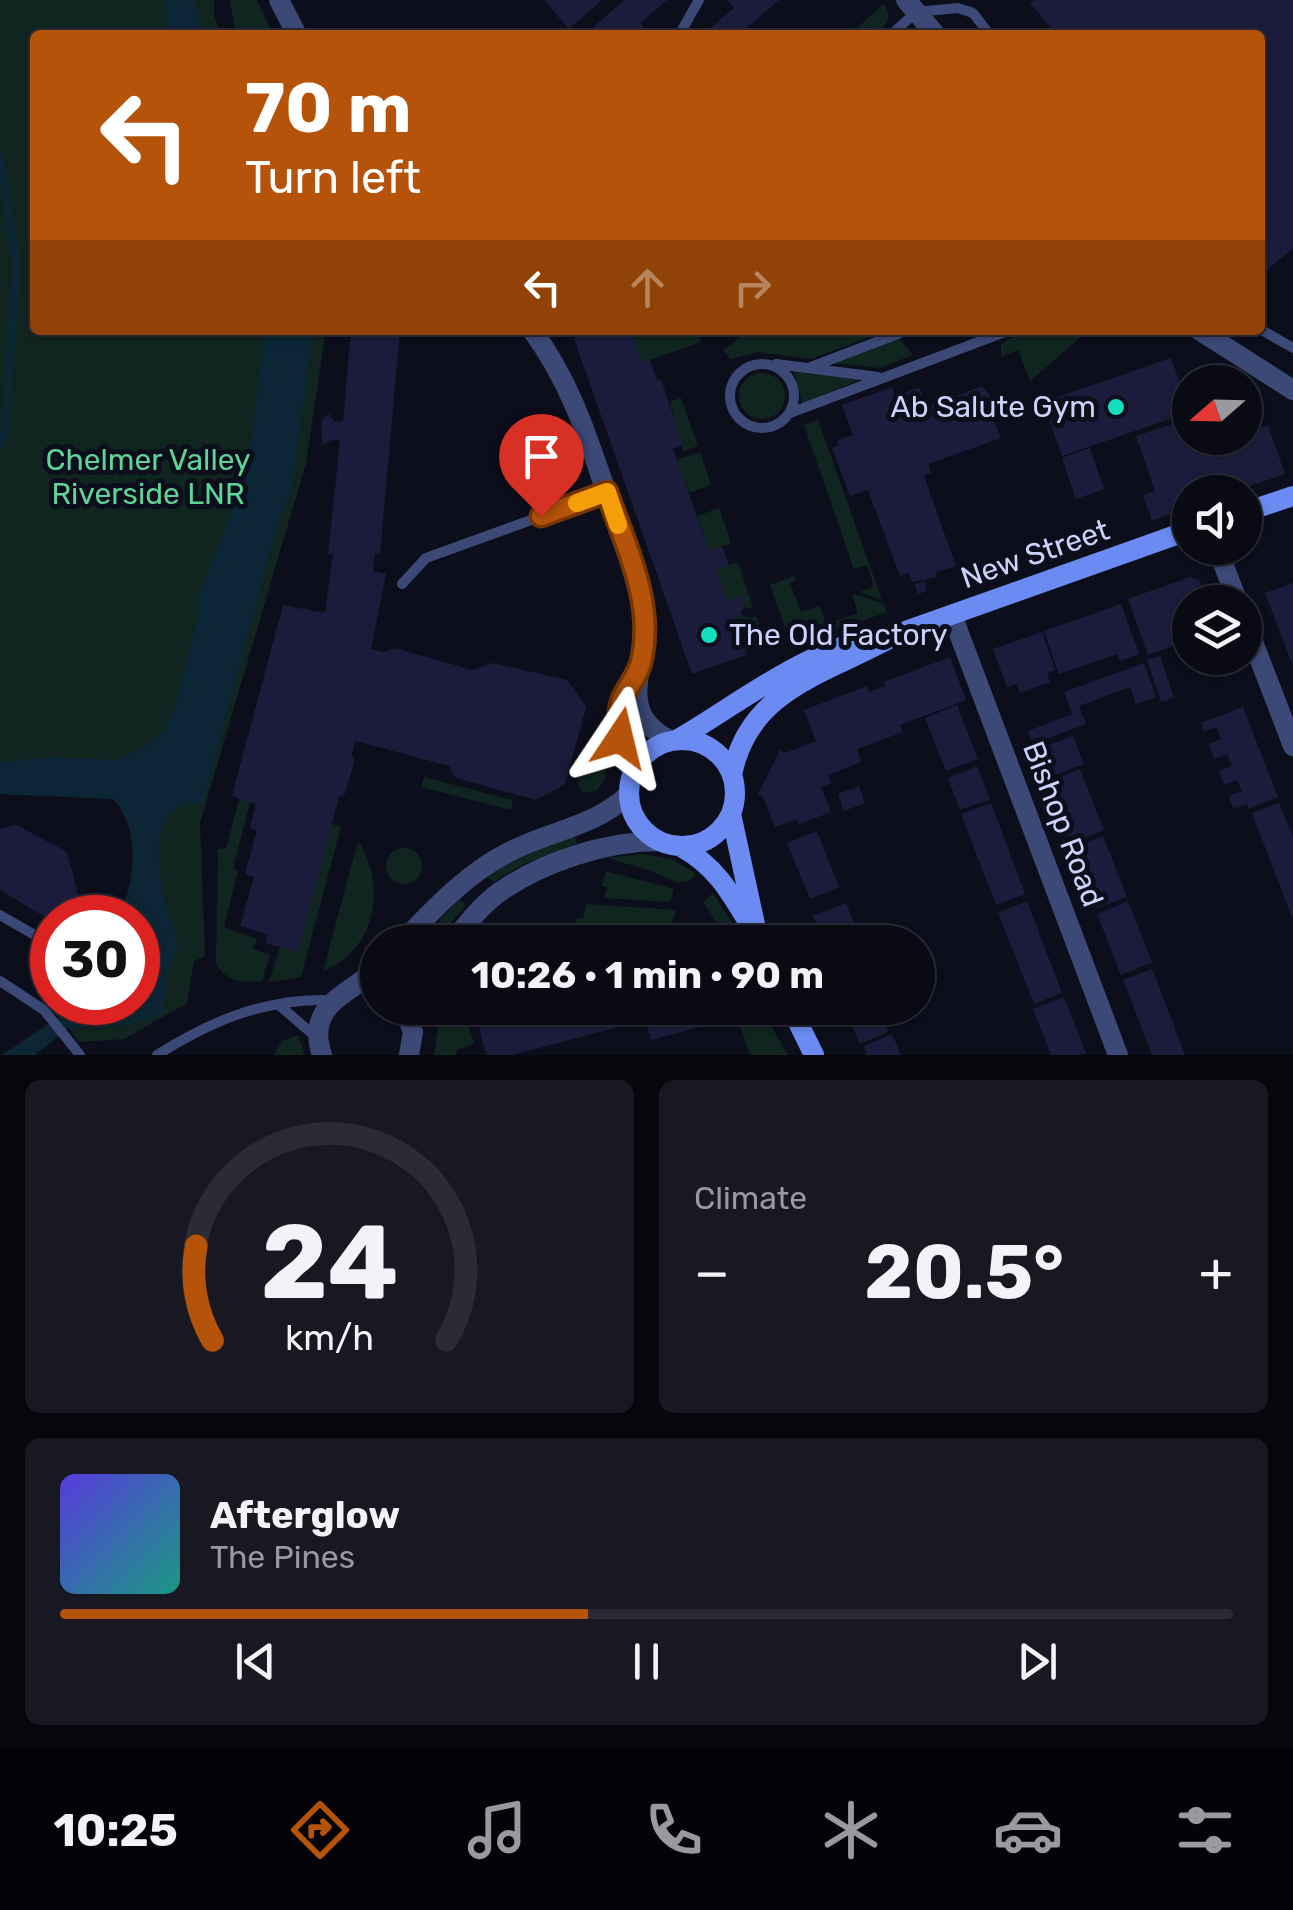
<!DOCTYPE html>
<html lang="en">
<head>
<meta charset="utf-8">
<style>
	:root { --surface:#0a0a15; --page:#181822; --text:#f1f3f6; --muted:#999aa0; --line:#2a2b34; --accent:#b45309 }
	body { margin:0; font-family:Rubik,sans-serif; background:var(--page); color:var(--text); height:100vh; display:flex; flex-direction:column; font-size:38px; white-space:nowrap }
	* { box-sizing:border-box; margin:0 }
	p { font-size:32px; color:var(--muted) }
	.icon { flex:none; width:55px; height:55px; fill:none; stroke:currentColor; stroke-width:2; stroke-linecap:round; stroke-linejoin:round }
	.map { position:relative; height:1055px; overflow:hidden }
	.side { display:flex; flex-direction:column; gap:25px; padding:25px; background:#06060c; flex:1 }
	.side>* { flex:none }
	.top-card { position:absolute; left:30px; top:30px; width:1235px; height:305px; border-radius:10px; box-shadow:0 2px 8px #0004,0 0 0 2px var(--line); background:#b45309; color:#fff; overflow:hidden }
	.needle { width:65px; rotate:250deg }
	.fabs { position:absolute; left:1172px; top:365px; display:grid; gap:20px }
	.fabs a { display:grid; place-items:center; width:90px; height:90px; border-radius:50%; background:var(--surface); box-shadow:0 2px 8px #0004,0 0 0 2px var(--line); font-size:50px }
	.speed { position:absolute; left:30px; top:895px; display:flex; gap:20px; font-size:50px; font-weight:700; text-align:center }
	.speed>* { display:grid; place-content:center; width:130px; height:130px; border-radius:50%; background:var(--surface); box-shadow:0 2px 8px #0004,0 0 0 2px var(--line); line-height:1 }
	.speed .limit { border:15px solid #d22; background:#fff; color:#111 }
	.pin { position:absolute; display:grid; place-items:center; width:85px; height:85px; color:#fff; margin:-102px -42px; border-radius:50% 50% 50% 0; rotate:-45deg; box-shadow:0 0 10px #0007 }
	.pin .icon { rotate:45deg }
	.me { position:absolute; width:110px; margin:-55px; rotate:10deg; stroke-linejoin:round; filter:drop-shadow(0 0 8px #0008) }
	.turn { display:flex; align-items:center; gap:35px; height:210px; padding:0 50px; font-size:45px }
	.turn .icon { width:130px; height:130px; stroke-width:2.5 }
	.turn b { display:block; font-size:70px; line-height:85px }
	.lanes { display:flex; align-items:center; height:95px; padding:0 50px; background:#0003; justify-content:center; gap:50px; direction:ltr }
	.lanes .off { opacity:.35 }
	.big { font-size:75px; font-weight:700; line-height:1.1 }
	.side .tile { flex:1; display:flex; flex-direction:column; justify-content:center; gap:15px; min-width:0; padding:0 35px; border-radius:15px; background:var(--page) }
	.side .dial { align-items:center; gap:0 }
	.dial svg { height:260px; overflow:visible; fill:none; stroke:var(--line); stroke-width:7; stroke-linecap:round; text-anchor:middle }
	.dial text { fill:var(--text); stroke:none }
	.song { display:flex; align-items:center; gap:30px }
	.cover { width:120px; height:120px; border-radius:15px; background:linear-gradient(135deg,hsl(250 70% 55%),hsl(170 70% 35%)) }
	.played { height:10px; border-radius:5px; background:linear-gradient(90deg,var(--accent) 45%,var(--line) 45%) }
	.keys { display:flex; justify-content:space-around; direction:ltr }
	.heat { display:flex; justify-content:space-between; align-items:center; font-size:55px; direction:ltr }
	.side .tiles { flex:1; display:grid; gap:25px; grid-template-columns:1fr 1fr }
	.tile:last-child { grid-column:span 2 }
	.trip { position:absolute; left:360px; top:925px; width:575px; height:100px; border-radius:50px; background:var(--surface); box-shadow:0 2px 8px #0004,0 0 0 2px var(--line); font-weight:700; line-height:100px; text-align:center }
	.tabs { display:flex; height:160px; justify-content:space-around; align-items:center; background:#040408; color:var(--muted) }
	.tabs .icon { width:70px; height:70px }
	.tabs .active { color:var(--accent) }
	.tabs b { font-size:45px; color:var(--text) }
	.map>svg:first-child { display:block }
	.green { fill:#10251f }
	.water { fill:#0c2635 }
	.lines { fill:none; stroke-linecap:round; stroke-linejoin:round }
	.stream { stroke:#0c2635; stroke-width:8 }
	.building { fill:#1b1c3b }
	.service { stroke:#3c4977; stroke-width:10 }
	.minor { stroke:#3c4977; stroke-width:20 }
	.secondary { stroke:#6b8bf2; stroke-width:20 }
	.route-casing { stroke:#753606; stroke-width:25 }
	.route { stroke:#b45309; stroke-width:18 }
	.slow { stroke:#f59e0b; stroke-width:18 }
	.poi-dot { fill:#13dfbf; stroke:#0d0e1c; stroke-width:4 }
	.labels { text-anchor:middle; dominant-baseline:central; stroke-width:10; stroke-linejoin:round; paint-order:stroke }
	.poi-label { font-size:30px; fill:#ccd3fb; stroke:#0d0e1c; text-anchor:end }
	.park-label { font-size:30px; fill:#5fd398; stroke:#0d0e1c }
	.street-label { font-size:30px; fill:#ccd3fb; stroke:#0d0e1c }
</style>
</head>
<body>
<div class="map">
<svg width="1293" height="1055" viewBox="0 0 1293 1055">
	<rect width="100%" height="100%" fill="#0d0e1c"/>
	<!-- green -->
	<path class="green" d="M0,0H214V15L221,35H35V330H326L306,463L200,823L205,956L194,961L187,1003L124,1039L79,1042L59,1014L66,1003L138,1002V918L119,917C135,882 142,830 113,799L0,794Z
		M230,0H257L273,35H236Z
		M884,4C893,18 887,24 876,33L871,27L864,34L858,27Z
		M630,330H696L701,342L642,363Z
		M748,330H888L811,359L758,352L731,359L723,351Z
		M1026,330H1089L1030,381L1018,350L1001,357V344Z
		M899,338L913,355L880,368L835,363Z
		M794,372L862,379L802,403Z
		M739 396a23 23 0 1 1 46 0a23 23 0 1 1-46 0Z
		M681,398L698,446L683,451L670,402Z
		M818,420L882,600L860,592L874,586L867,565L854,569L804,425Z
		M700,452L711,485L689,493L677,460Z
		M719,508L731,543L709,551L697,516Z
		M738,562L753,608L749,609L744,607L741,596L727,601L716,570Z
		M794,576L796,580L790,583L801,612L820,606L826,624L858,613L852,595L854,594L884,604L887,612L806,641L802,630L788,635L770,585Z
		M740,614L749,618L756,616L766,644L745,651L734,619Z
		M600,757C611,767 606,780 597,790L584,793L578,784L580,771L590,758Z
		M424,777L513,800L511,810L421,787Z
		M239,799L250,802L233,868L238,871L224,927L257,939L253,949L270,955L262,981C243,983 225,982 216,963L218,849H226Z
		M332,824L341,827L301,977L269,982L280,947Z
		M574,835L577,843L522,865L493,882L487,877L520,856Z
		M358,841C387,885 376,951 323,971Z
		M386 866a18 18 0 1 1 36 0a18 18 0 1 1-36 0Z
		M643,854L672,859L696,874L689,881L678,883L648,870L607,858Z
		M606,871L674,889L670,902L604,898L607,887L602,886Z
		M713,893L744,942H730L703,902Z
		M460,899L466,905L435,942H419Z
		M586,904L676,910L671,925L569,940L577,918H583Z
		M441,1008H464L474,1044L456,1050L457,1055H434Z
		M764,1014L788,1055H750L739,1024Z
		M298,1035L305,1055H274L282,1041Z"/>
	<!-- water -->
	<path class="water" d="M164,0H195L202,35H162L167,26Z
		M265,330H313L293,482L278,523L205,795L203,802C195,805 186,803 179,807C141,828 167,914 179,945L167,975L163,1014L119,1027L101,1021L72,1030L70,1027L35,1055H2L61,1016L68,1003L138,1002V918L119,917C135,882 142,830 113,799L0,794V762L49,757L117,760L144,748L164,731L174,710L197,620V598L235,504L251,439Z"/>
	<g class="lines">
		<!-- stream -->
		<path class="stream" d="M0,157L16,265L5,433L0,445"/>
	</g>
	<!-- building -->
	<path class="building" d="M544,0H602L569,29Z
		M625,0H667L640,23L650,35H584Z
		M727,0H779L738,35H702L734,8Z
		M1034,0H1293V248L1260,276V35H1057L1030,3Z
		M351,330H400L380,554H375L373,571L386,574L371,649L383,652L395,648L472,670L493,663L567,680L586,707L565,784L536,800L456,778L449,766L356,741L351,755L355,760L344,796L339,797L298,952L265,943L268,934L240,926L254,877L245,874L257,830L250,828L256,804L232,796L283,605L325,613L332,560L333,554H328L340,441L332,440L323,445L321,429L323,418L329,414L334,421L343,422Z
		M571,330H630L642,363L650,360L657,380L661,379L683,445L673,449L709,551L722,546L729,565L716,570L727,601L741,596L745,605L739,617L734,619L746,655L692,674Z
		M1171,358L1190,412L1062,456L1043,402Z
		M982,386L991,397L1000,415L993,418L1001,438L928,464L931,473L924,476L956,566L935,573L937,577L912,582L908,573L900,576L868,490L850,496L832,448L839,446L837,440L853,435L842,405L892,387L895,396L919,387L927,407Z
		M1179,422L1185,441L1195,438H1245V433L1268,425L1285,474L1233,492H1190V507L1152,521L1143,495L1155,491L1136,436Z
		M1090,448L1104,489L1076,499L1062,458Z
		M1190,577L1200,581L1208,602H1190V643L1185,630L1175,634L1179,644L1148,655L1128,599Z
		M924,581L927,591L918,594L915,585Z
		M1293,583V666L1265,593Z
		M1121,604L1139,654L1120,661L1117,654L1059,674L1044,631Z
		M1042,632L1055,670L1047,673L1050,682L1020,693L1017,684L1007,687L993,649Z
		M1160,656L1174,698L1161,702L1147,660Z
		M950,657L966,700L900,725L903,732L857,749L861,762L828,775L831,783L821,787L831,812L799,824L797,819L775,827L763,797L758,794L780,750L785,753L816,741L804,710L867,686L869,692L885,686L884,682Z
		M1194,658H1223L1198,667Z
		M1144,663L1156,697L1136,704L1130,687L1079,706L1086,724L1033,744L1028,731L1072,714L1064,692Z
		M957,705L978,759L946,771L925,718Z
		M1243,707L1278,797L1249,809L1247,804L1233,809L1229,796L1242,791L1239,785L1237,780L1224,785L1219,771L1232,766L1227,754L1214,759L1209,744L1221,739L1217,727L1204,732L1201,723Z
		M1073,736L1084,764L1046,778L1035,750Z
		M977,766L990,799L960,810L948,778Z
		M1080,769L1104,830L1071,843L1047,782Z
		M859,786L865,803L844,811L838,794Z
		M991,803L1025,894L996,905L961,814Z
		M1279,803L1293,837V920L1252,813Z
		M16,825L67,852L78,894L64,918H52V921L0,890V829Z
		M817,831L839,887L810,899L787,843Z
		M1103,836L1127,897L1095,909L1072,848Z
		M1027,901L1062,993L1034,1004L998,913Z
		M1128,901L1152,962L1121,975L1097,914Z
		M846,903L861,942H824L813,916Z
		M1152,969L1157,981L1185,1055H1152L1128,992L1123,980Z
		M1064,997L1086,1053L1080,1055H1051L1033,1009Z
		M474,1008H723L726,1020L651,1040L646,1020L512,1055H486Z
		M845,1008H878L888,1032L860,1044Z
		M892,1034L901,1055H867L864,1046Z"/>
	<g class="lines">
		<!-- service -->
		<path class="service" d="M679,35L699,0
			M891,35L916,12L958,8L973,13L990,35
			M1260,329L1293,348
			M730 396a32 32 0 1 1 64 0a32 32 0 1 1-64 0Z
			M776,364L878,377
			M811,367L908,330
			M790,413L1010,330
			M402,584L426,558L606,493
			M0,915L52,945
			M0,981L44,1010L80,1055
			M280,1006L316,1037
			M157,1055C213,1020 265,998 332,1000"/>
		<!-- minor -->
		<path class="minor" d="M279,0L297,35
			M906,0L936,35
			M532,330C573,386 589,442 611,506C623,539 638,574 644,609C653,660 610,711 670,740
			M1199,330L1293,390
			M1217,548L1238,602
			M952,615L1118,1055
			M1245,621L1293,746
			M632,772C617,731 611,714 638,677
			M402,942C435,908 466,874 509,852C549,831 594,827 628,795
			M452,942C467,924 481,905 501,891C545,861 605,842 658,841
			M404,1008L413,1032L409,1055
			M322,1055C305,1005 348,995 378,968"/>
		<!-- secondary -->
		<path class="secondary" d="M1245,512L1293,496
			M678,739C748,698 807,647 889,635
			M629 793a53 53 0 1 1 106 0a53 53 0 1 1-106 0Z
			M732,775C749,686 832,673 900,633L1190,530
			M731,814L758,938
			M681,847C714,865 729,890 748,922
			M791,1008L814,1055"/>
	</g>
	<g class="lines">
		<!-- route casing -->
		<g class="route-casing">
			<path id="route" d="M541,516L607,492C625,545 654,601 642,658C639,675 629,684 622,699C617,712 619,725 620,738"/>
		</g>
		<!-- route -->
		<use href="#route" class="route"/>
		<!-- slow -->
		<path class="slow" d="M577,503L607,492L618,525"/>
	</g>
	<!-- markers -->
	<g class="poi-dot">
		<circle cx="1116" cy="407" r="10"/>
		<circle cx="709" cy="635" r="10"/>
	</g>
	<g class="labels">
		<!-- poi labels -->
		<g class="poi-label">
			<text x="1096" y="407">Ab Salute Gym</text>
			<text x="729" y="635" text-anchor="start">The Old Factory</text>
		</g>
		<!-- park labels -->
		<g class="park-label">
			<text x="148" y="460">Chelmer Valley<tspan x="148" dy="34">Riverside LNR</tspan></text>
		</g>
		<!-- street labels -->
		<g class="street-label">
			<text transform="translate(1035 554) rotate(-19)">New Street</text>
			<text transform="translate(1063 824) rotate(69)">Bishop Road</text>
		</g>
	</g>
</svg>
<div class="fabs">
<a><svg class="needle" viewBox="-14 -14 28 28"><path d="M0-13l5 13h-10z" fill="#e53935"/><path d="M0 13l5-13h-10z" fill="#999aa0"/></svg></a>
<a><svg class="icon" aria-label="sound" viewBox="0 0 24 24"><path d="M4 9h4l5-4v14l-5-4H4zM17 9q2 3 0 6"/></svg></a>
<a><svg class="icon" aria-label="layers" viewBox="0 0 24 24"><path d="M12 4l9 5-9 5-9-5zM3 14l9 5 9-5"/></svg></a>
</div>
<div class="speed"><div class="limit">30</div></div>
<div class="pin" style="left:541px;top:516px;background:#d93025"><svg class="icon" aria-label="arrive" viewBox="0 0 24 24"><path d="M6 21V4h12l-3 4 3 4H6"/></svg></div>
<svg class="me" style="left:620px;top:738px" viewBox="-20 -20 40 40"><path d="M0-17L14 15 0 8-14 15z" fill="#b45309" stroke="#fff" stroke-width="4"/></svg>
<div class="trip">10:26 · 1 min · 90 m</div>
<div class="top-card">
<div class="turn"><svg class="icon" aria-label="left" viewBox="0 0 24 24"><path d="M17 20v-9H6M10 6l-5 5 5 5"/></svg><div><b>70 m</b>Turn left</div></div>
<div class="lanes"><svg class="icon" aria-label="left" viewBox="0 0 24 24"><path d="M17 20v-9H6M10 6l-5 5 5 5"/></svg><svg class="icon off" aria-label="ahead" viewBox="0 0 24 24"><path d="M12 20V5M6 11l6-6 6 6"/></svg><svg class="icon off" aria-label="right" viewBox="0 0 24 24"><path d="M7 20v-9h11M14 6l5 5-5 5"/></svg></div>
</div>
</div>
<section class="side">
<div class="tiles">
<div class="tile dial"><svg viewBox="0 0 100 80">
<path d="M14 69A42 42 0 1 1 86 69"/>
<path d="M14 69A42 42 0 0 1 9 40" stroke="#b45309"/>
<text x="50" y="56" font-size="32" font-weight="700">24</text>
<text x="50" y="72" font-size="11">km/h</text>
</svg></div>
<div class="tile"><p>Climate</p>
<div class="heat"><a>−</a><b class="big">20.5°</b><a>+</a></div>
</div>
<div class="tile">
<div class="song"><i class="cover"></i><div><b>Afterglow</b><p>The Pines</p></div></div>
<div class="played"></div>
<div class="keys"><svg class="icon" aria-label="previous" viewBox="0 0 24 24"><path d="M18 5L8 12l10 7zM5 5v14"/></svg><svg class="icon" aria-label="pause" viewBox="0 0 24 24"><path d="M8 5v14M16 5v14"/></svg><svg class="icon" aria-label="next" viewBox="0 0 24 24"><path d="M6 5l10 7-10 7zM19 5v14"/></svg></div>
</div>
</div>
</section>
<nav class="tabs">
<b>10:25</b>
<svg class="icon active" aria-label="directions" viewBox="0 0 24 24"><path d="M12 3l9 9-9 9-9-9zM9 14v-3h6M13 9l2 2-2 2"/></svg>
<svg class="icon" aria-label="music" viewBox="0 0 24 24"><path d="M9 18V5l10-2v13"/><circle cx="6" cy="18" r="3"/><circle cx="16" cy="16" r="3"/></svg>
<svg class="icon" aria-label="phone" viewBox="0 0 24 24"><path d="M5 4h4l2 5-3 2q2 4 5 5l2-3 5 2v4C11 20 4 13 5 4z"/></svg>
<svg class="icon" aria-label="climate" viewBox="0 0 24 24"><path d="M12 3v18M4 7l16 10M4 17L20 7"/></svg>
<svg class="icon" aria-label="car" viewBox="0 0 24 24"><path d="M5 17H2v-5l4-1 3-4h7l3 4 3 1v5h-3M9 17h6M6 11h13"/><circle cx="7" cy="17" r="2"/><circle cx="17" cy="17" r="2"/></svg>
<svg class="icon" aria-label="filters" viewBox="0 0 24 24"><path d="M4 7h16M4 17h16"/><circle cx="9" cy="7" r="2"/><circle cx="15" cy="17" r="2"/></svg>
</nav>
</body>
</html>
